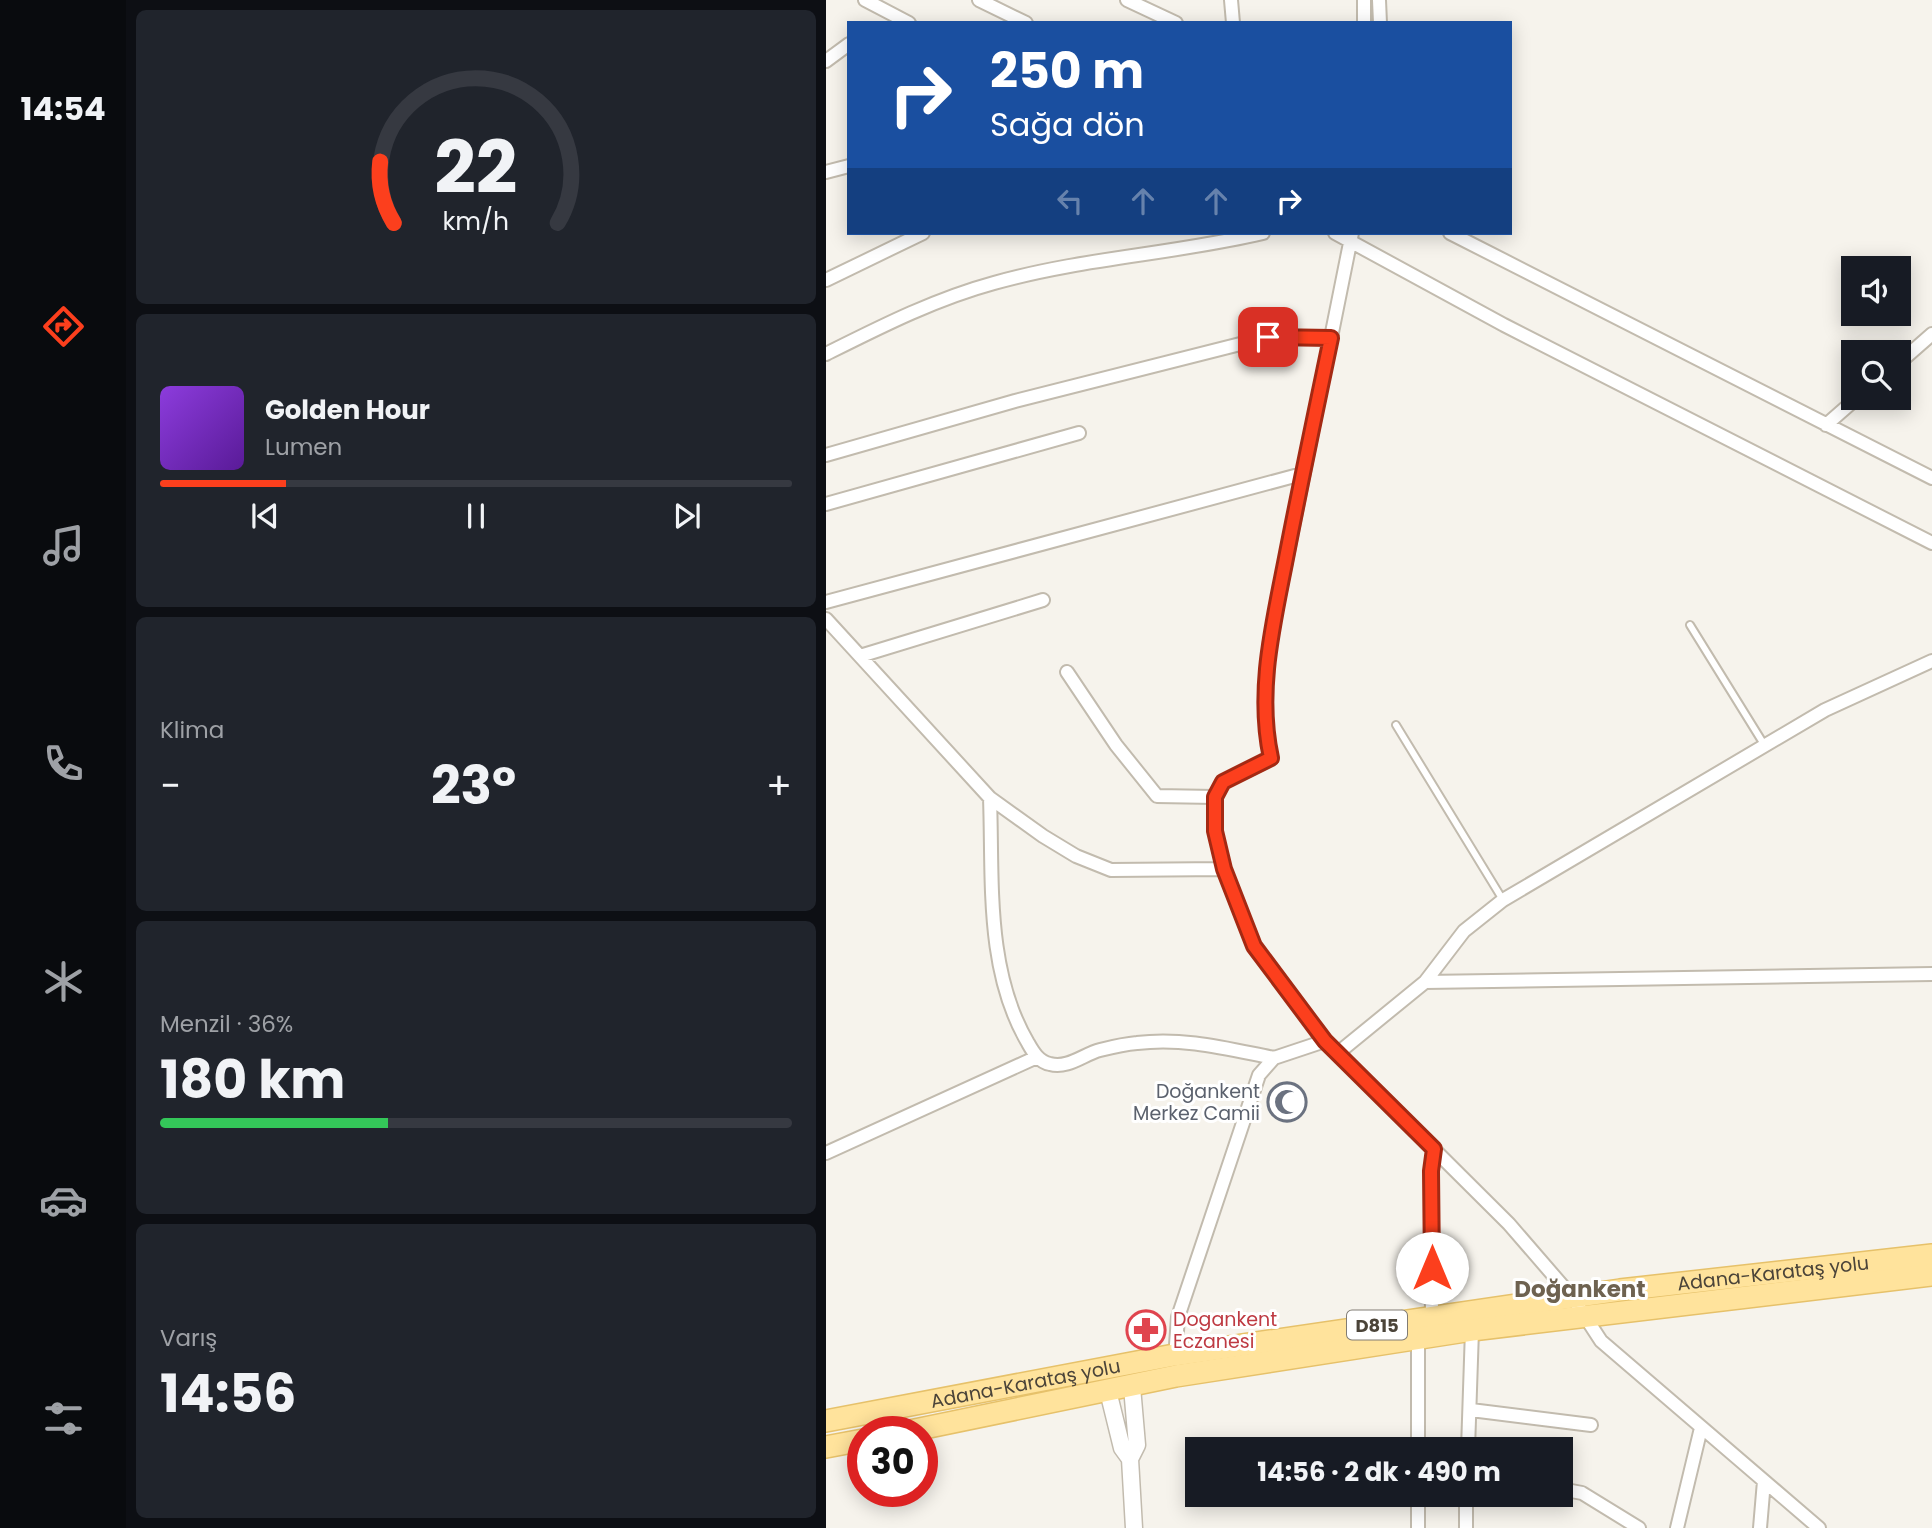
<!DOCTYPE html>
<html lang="tr">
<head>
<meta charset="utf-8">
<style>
	:root { --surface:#171b24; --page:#20242c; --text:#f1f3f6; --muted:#9ea1a6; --line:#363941; --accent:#fc3f1d }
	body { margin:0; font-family:Poppins,sans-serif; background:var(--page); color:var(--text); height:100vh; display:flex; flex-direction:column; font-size:26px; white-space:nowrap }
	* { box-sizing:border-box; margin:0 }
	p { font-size:23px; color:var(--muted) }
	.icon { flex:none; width:38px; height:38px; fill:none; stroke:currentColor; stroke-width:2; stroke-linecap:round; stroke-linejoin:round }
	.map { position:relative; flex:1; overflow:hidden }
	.drawer { display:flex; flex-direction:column; gap:10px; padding:10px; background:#0d0f14; width:700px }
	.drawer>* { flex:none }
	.banner { position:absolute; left:21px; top:21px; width:665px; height:214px; border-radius:0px; box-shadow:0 4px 18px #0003; background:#1a4fa0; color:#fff; overflow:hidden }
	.controls { position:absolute; left:1015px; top:256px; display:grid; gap:14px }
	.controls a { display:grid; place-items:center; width:70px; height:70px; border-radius:0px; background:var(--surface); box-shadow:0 4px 18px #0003; font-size:35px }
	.speed { position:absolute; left:21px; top:1416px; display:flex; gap:14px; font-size:35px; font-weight:700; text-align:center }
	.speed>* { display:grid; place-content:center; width:91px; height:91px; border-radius:50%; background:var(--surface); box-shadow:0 4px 18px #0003; line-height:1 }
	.speed .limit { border:10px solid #d22; background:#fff; color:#111 }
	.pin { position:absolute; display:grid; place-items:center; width:60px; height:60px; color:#fff; margin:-30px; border-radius:14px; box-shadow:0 4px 10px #0006 }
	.me { position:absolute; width:77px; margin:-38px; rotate:0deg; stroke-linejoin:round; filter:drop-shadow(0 0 5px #0008) }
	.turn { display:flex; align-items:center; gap:24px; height:147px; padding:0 28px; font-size:32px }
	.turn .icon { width:91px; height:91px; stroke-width:2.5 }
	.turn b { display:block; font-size:49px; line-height:60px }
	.lanes { display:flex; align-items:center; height:66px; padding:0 28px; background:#0003; justify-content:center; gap:35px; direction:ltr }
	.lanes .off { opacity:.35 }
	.big { font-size:52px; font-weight:700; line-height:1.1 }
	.drawer .card { flex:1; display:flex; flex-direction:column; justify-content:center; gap:10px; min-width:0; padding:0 24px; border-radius:10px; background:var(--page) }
	.drawer .dial { align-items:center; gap:0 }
	.dial svg { height:182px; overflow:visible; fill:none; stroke:var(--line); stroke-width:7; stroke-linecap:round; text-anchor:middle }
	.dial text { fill:var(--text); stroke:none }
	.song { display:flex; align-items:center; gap:21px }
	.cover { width:84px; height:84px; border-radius:10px; background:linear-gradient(135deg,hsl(270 70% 55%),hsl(270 70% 35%)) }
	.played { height:7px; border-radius:4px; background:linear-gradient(90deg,var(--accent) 20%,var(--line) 20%) }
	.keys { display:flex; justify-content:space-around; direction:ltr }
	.heat { display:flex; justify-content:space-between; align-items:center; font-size:38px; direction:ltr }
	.charge { height:10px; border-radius:5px; background:linear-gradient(90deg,#34c759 36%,var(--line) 0) }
	.trip { position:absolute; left:359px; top:1437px; width:388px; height:70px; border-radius:0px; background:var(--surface); box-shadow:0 4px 18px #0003; font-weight:700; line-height:70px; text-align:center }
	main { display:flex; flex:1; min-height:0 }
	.tab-bar { display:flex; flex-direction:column; width:126px; justify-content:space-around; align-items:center; background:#090b0e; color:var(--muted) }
	.tab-bar .icon { width:49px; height:49px }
	.tab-bar .on { color:var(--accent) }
	.tab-bar b { font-size:32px; color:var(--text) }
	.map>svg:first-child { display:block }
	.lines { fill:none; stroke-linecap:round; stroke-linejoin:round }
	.service-casing { stroke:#c2bbae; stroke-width:10 }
	.minor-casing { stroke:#c2bbae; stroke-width:16 }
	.tertiary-casing { stroke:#c2bbae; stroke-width:19 }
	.primary-casing { stroke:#e6c16a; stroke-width:24 }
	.service { stroke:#fff; stroke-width:6 }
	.minor { stroke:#fff; stroke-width:12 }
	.tertiary { stroke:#fff; stroke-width:16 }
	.primary { stroke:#ffe39c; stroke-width:21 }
	.route-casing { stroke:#a42913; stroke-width:18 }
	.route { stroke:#fc3f1d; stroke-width:12 }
	.labels { text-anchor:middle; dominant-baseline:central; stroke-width:6; stroke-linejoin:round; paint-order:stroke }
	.shield { fill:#fff; stroke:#817c74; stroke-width:2 }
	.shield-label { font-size:18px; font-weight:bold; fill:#4b4439 }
	.worship-label { font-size:19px; fill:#5b616d; stroke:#fff; text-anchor:end }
	.street-label { font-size:19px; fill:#4b4439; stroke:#fff }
	.health-label { font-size:19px; fill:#be3a42; stroke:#fff; text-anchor:start }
	.quarter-label { font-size:23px; font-weight:bold; fill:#6e6250; stroke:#fff }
</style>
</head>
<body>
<main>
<nav class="tab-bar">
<b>14:54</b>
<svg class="icon on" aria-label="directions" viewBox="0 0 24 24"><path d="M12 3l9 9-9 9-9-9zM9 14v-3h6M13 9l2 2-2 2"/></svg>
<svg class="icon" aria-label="music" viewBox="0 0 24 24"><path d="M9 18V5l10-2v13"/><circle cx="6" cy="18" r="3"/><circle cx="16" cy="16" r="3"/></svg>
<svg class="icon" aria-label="phone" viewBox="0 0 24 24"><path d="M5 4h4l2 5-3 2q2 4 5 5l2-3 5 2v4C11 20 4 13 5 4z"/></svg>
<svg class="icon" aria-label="climate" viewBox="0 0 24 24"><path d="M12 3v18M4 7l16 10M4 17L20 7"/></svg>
<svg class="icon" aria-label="car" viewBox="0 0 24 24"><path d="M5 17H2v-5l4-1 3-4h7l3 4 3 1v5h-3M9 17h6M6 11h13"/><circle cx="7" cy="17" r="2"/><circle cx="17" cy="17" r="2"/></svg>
<svg class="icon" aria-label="filters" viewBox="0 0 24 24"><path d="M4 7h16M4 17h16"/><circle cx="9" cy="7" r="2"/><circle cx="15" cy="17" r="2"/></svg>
</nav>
<section class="drawer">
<div class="card dial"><svg viewBox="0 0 100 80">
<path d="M14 69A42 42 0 1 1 86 69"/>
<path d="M14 69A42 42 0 0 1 8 42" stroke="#fc3f1d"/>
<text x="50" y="56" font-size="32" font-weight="700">22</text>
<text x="50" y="72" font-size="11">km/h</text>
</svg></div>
<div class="card">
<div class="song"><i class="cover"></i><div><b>Golden Hour</b><p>Lumen</p></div></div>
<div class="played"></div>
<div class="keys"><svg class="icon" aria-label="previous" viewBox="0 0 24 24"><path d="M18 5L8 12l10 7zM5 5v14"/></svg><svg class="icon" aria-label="pause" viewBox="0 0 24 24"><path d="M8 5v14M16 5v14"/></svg><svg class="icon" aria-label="next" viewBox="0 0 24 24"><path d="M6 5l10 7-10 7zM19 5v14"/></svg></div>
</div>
<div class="card"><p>Klima</p>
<div class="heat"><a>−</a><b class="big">23°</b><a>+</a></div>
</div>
<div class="card"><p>Menzil · 36%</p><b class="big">180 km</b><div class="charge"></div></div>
<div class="card"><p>Varış</p><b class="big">14:56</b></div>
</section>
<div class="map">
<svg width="1106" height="1528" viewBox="0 0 1106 1528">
	<rect width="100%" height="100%" fill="#f6f3ec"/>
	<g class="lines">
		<!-- service casing -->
		<g class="service-casing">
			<path id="service" d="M864,625L939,746
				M570,725L677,900"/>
		</g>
		<!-- minor casing -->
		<g class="minor-casing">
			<path id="minor" d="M39,0L83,23
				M153,0L200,23
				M301,0L350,23
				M405,0L407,23
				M553,0L554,23
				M538,23V0
				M0,61L23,44
				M0,172L23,166
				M509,233L678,325L1106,543
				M526,233L444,641C440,681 436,718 445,759L397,782L389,797V831L398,869L428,946L499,1041L683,1224L747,1298L775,1341L993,1528
				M624,233L1106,478
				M0,280L97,233
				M0,354C54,327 109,299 168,283C256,258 348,254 437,233
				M1073,363L1106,334
				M1000,425L1032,397
				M0,455L189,401L442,337L505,338
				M0,504L253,433
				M0,602L476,474
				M0,619L164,798L217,836L250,856L285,870L398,869
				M34,656L217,600
				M241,672L290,745L331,796L389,797
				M164,798C167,880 159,970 202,1043C207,1052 213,1062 224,1064C242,1069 258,1054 274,1050C286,1047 299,1044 311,1043C358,1037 402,1049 448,1058
				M599,982L1106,974
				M512,1053L599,982L638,931L677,900L999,710L1106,661
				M0,1153L211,1057
				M606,1316L605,1171L608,1149
				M592,1339V1449
				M349,1359L352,1317L433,1075L448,1058L499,1041
				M645,1410L765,1425
				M642,1449L646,1330
				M735,1489L756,1493L813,1528
				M592,1494V1528
				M640,1528V1494
				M851,1528L875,1428
				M934,1528L938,1481"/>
		</g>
		<!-- tertiary casing -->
		<g class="tertiary-casing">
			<path id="tertiary" d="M306,1387L311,1445L304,1459L308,1528
				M282,1391L296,1448L304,1459"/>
		</g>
		<!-- primary casing -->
		<g class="primary-casing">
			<g id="primary">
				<path id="s1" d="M0,1421L348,1355L794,1290L1106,1255"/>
				<path d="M79,1432L350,1376L646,1330L1106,1275"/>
				<path d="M0,1447L37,1440"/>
			</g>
		</g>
		<!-- service -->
		<use href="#service" class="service"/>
		<!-- minor -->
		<use href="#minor" class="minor"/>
		<!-- tertiary -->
		<use href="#tertiary" class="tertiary"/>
		<!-- primary -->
		<use href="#primary" class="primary"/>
	</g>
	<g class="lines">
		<!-- route casing -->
		<g class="route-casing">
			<path id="route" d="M442,337L505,338C490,410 475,481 461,553C448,621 430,689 445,758L397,782L389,797V831L398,869L428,946L499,1041L608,1149L605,1171L606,1268"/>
		</g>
		<!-- route -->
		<use href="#route" class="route"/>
	</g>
	<!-- icons -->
	<defs>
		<g id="mosque-ring" transform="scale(2.0125)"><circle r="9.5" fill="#fff" stroke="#6b7280" stroke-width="1.5"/><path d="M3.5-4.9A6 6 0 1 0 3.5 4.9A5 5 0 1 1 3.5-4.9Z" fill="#6b7280"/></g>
		<g id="pharmacy-ring" transform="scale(2.0125)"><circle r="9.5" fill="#fff" stroke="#e0444e" stroke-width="1.5"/><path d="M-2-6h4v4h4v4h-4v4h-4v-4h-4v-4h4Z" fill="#e0444e"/></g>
	</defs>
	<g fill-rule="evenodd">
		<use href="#mosque-ring" x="461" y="1102"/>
		<use href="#pharmacy-ring" x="320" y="1330"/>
	</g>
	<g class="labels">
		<!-- shield labels -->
		<rect class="shield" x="521" y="1310.5" width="60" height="29" rx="5"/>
		<g class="shield-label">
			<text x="551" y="1325">D815</text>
		</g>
		<!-- worship labels -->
		<g class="worship-label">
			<text x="434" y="1091">Doğankent<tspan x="434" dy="22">Merkez Camii</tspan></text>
		</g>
		<!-- street labels -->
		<g class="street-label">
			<text stroke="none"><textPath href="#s1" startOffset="959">Adana-Karataş yolu</textPath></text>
			<text stroke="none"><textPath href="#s1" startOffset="203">Adana-Karataş yolu</textPath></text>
		</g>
		<!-- health labels -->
		<g class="health-label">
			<text x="347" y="1319">Dogankent<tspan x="347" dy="22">Eczanesi</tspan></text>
		</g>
		<!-- quarter labels -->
		<g class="quarter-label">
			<text x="754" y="1289">Doğankent</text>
		</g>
	</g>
</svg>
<div class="controls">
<a><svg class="icon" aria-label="sound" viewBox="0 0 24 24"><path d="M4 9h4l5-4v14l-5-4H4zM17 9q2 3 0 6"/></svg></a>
<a><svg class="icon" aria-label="search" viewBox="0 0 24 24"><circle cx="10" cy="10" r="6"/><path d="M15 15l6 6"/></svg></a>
</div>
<div class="speed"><div class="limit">30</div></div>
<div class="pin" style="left:442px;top:337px;background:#d93025"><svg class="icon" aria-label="arrive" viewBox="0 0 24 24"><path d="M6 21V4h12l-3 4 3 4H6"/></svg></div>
<svg class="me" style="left:606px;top:1268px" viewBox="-20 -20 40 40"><circle r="19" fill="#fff"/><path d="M0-13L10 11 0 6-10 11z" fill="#fc3f1d"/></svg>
<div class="trip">14:56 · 2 dk · 490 m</div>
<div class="banner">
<div class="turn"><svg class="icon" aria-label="right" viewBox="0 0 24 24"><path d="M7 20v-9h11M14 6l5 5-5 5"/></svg><div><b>250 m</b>Sağa dön</div></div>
<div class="lanes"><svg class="icon off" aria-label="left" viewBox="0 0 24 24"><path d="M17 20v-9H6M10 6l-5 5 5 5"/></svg><svg class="icon off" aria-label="ahead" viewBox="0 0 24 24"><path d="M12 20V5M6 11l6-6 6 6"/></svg><svg class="icon off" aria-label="ahead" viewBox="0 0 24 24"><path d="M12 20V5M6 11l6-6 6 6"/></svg><svg class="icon" aria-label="right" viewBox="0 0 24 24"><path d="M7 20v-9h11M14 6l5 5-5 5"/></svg></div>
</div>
</div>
</main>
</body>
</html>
